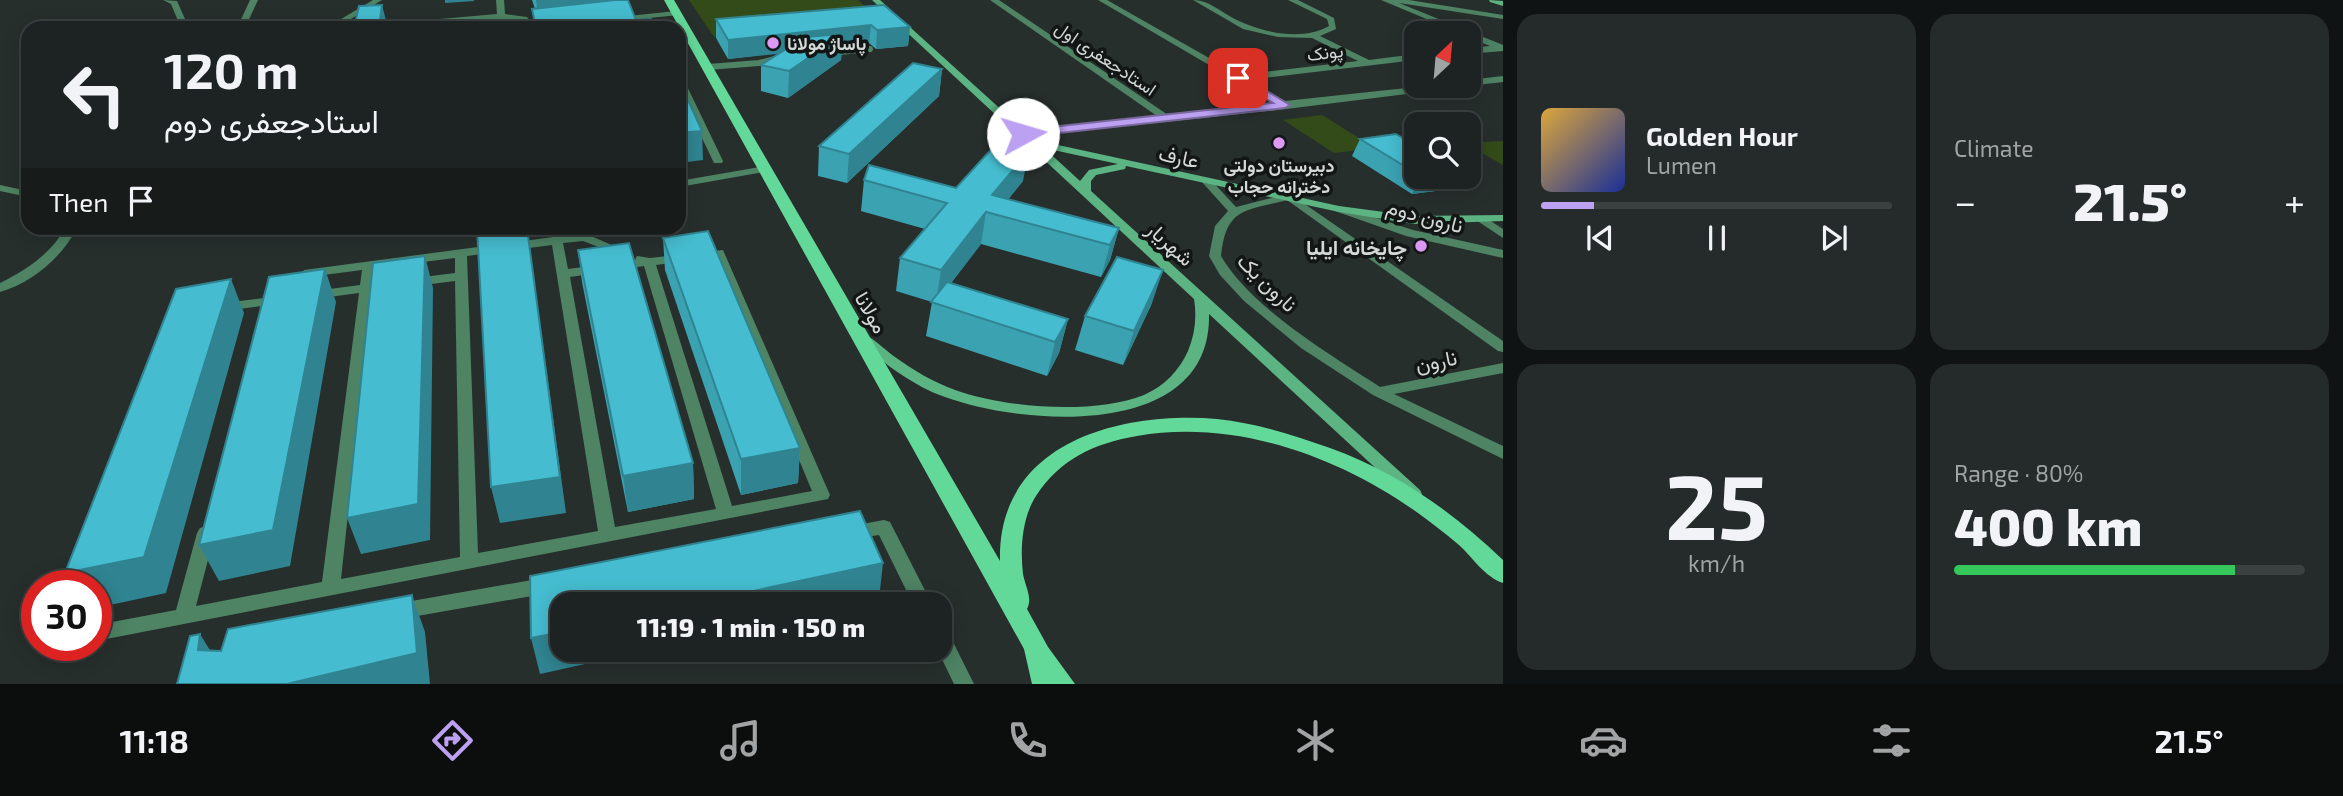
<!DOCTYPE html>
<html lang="en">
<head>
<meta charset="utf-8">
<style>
	:root { --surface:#1d2322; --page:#252b2a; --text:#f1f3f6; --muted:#a0a4a5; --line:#3b4040; --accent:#bca0f2 }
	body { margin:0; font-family:"Exo 2",Vazirmatn,sans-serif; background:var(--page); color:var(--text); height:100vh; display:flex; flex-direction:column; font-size:26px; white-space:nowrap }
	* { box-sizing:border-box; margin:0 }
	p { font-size:23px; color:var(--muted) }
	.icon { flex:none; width:38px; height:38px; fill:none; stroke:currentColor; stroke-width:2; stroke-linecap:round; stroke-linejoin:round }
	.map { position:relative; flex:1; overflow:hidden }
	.side { display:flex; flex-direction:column; gap:14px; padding:14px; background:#101313; width:840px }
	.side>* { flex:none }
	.top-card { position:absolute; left:21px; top:21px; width:665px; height:214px; border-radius:21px; box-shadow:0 4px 18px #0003,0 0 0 2px var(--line); background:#1d2322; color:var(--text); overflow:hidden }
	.needle { width:46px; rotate:26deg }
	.controls { position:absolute; left:1404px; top:21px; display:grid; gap:14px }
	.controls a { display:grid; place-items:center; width:77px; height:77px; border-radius:14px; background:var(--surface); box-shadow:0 4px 18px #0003,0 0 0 2px var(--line); font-size:35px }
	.speed { position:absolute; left:21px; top:570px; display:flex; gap:14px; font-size:35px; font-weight:700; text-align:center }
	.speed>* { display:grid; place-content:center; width:91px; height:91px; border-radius:50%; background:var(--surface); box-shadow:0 4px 18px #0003,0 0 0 2px var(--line); line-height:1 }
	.speed .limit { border:10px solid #d22; background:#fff; color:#111 }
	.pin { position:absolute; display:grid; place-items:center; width:60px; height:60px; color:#fff; margin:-30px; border-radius:14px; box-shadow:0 4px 10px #0006 }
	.me { position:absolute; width:77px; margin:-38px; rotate:84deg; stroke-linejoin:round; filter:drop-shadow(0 0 5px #0008) }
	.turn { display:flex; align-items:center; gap:24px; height:147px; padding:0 28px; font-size:32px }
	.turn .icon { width:91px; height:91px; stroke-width:2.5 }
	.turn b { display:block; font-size:49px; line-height:60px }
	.then { display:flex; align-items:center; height:66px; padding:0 28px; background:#0003; gap:14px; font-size:26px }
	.big { font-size:52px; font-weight:800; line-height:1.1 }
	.side .tile { flex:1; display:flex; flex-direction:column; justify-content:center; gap:10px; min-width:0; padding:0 24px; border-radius:21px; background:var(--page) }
	.side .dial { align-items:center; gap:0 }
	.dial b { font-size:91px; line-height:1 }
	.song { display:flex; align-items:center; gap:21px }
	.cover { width:84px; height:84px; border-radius:10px; background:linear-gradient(135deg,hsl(40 70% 55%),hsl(230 70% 35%)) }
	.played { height:7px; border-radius:4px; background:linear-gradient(90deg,var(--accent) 15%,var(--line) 15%) }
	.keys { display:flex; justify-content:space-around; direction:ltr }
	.heat { display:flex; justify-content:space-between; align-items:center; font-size:38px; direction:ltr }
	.charge { height:10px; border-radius:5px; background:linear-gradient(90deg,#34c759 80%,var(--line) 0) }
	.side .tiles { flex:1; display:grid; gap:14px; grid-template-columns:repeat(2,1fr) }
	.trip { position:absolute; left:550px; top:592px; width:402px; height:70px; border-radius:21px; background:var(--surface); box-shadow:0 4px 18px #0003,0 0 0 2px var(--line); font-weight:800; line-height:70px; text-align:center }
	.dock { display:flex; height:112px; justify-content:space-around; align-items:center; background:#0c0e0e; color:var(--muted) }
	.dock .icon { width:49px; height:49px }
	.dock .current { color:var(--accent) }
	.dock b { font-size:32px; color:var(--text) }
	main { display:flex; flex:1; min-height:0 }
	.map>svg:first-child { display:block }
	.green { fill:#334b19 }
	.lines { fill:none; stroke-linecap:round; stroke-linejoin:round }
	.service { stroke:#4e8364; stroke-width:6 }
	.minor { fill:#4e8364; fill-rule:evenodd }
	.tertiary { fill:#4e8364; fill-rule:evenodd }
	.secondary { fill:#5bb482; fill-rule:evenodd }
	.primary { fill:#63d999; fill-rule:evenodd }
	.wall { fill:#3ba2b2 }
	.shaded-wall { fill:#308491 }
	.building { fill:#45bccf; stroke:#308491; stroke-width:2 }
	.route { fill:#bca0f2; stroke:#7a689d; stroke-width:2 }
	.poi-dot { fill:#dc99f4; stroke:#121615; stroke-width:2.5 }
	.labels { text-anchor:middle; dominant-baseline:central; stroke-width:7; stroke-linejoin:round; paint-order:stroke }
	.far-poi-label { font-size:18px; font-weight:bold; fill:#d4d9d8; stroke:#121615; text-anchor:start }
	.far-street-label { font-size:18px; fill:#d4d9d8; stroke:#121615 }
	.street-label { font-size:21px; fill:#d4d9d8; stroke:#121615 }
	.poi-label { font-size:21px; font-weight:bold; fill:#d4d9d8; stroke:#121615; text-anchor:end }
</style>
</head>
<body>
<main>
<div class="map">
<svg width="1503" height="684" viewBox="0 0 1503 684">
	<rect width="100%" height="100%" fill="#272f2d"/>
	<!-- green -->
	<path class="green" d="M689,0H858L883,22L714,37Z
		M1322,115L1375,148L1334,153L1283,120Z
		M1503,141V165L1468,145V143Z"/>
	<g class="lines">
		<!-- service -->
		<path class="service" d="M829,53L870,49
			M708,67L759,63L783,57"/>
		<!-- minor -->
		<path class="minor" d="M250,0H258L245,28H237Z
			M496,0H504L505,14L527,17L536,28H528L522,21C470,14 410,28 356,28L360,26L497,14Z
			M990,0H999L1168,115L1274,103L1098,0H1107L1239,75L1358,61L1312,38L1278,37L1243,29L1193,0C1208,0 1220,11 1233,18C1260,32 1301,42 1329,26L1327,19L1288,0H1298L1334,18L1336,29L1320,36L1369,60L1416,54V60L1247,80L1285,101L1425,86H1452L1447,89L1286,109L1023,137L1019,136V132L1157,116Z
			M1381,0H1409L1503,15V19L1399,3L1503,45V51L1468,54V48L1490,46L1468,37V33H1460Z
			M676,11L680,13L679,15L619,21L615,19L619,17Z
			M1503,76V82L1468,86V80Z
			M679,77L684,80L723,161L722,163H714L713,161L679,90Z
			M1207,179L1211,180L1236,207L1283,195L1296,198L1503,341V352L1498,351L1287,200C1245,211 1226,207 1221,256C1251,308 1331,355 1380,387L1503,363V373L1394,394L1503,446V459L1373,395L1301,348L1244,301L1220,275L1209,256L1215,226L1228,211L1202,182Z
			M0,185L28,191V197L0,191Z
			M1339,206L1413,230L1503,250V258L1406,236L1335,211L1333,209Z
			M1483,216L1503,229V238L1479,222L1477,220Z
			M65,228H77C62,257 32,283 0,292V283C26,270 51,254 65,228Z
			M584,233L628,252L622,256L583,241L563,243L568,269L598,265L604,269L598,273L570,277L615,527L716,509L644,266L618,270L612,266L614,263L635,260L637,256L650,258L723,250L830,495L828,499L96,641V625L176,610L197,533L200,528L206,526L212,528L215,533L196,606L322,582L359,293L314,299L307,295L314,291L360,285L362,270L308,277L304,276L302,273L304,270ZM552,245L598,531L478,553L467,256ZM715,257L812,491L732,506L656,265ZM455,258V273L415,278L409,282L415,286L455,281L460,557L341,579L372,291L392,288L393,285L387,281L373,283L375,268Z
			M280,296L285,297L287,300L285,303L224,311L217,307L224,303Z
			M884,520L890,522L932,604H913L879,535L852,539L846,537L843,532L846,527Z
			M549,577L556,580L558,585L556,590L549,593L400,619L393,617L390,611L393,605L400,603Z
			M940,628L947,630L974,684H954L937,649H940Z"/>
		<!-- tertiary -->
		<path class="tertiary" d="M163,0L177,1L189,28H181L171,4Z
			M373,0H382L336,28H326Z
			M765,166L769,167V171L679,187V181Z"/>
		<!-- secondary -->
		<path class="secondary" d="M872,0H880L1035,140L1339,206L1414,216L1503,215V221L1414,224L1339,212L1126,166L1125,169L1096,175L1091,181V191L1420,490L1422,494L1420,498L1414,500L1408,498L1209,314C1212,440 1024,426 945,397C913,386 886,364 859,343L857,340L859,337C864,336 865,335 869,337C878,342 886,351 895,357C913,370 933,382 955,390C1006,408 1093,415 1144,395C1164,386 1179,371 1188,351C1195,334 1197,317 1194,299ZM1044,148L1118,164L1089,170L1080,181Z
			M1489,0L1503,1V6L1490,2Z"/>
		<!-- primary -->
		<path class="primary" d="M664,0H674L1000,561C997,442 1121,411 1217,419C1256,423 1294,435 1330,448C1395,471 1453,512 1503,560V583C1485,577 1473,558 1459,545C1446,534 1432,523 1418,513C1338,456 1235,419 1137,436C1095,443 1060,459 1036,496C1022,518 1020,548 1023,574C1025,586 1033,598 1027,609L1048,647L1075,684H1032L1024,649Z"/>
	</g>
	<!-- wall -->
	<path class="wall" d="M532,0H628L636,20L655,28H535L532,9H535Z
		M884,5L910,27L908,46L876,49L869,43L842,46L841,60L788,98L761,91V65L779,53L728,59L716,38V19Z
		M942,69L939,96L847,183L818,176L819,146Z
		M1360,139L1416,146V177H1457L1451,189L1412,194L1352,156Z
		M864,180L956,188L1023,181L1008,199L1119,228L1110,260L1101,277L981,244L951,283L1068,319L1059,353L1047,376L926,336L932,302L896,291L900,258L925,229L861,211Z
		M663,238L800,448L798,483L741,495L665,270Z
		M578,250L693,463L694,499L628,512L582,282Z
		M1152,303L1123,365L1075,350L1085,316Z"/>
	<!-- shaded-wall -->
	<path class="shaded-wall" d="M445,0H474V1L445,3Z
		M536,0H624L539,22Z
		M382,5L388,28H379Z
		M871,25L869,43L842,46L841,60L788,98L789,71L822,49L728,59V40Z
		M910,27L908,46L876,49L877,30Z
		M942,69L939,96L847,183L849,154Z
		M702,131L703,160L679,163V133Z
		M1029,151L1023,181L996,215L992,195Z
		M1421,177H1457L1451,189L1412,194Z
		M986,212L981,244L936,303L941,270Z
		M527,228L566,513L500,523L491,487Z
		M1119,228L1110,260L1101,277L1110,245Z
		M425,256L433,288L430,540L361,554L347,518Z
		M325,269L336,302L290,566L219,581L199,545Z
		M1163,270L1152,303L1123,365L1134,331Z
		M231,279L244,313L166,593L96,608V586H74L65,573Z
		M1068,319L1059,353L1047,376L1055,342Z
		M800,448L798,483L741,495V459Z
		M693,463L694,499L628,512L623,476Z
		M883,563L879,599L859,604H693Z
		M412,595L425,632L430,684H287Z
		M562,632V649H653L540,674L531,638Z
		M200,634L222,670L198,650Z"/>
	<!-- building -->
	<path class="building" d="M615,0H628L636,20L651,19L655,28H536L532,9Z
		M382,5L379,28H354L359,6Z
		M884,5L910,27L877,30L871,25L728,40L716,19Z
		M843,34L789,71L761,65L805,37Z
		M913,63L942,69L849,154L819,146Z
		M679,80L702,131L679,133Z
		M1396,134L1416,146V173L1360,139Z
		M997,143L1029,151L992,195L1119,228L1110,245L986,212L941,270L900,258L947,203L864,180L869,165L956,188Z
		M477,228H527L560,477L491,487Z
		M708,231L800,448L741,459L663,238Z
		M629,243L693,463L623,476L578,250Z
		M425,256L418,504L347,518L373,263Z
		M1117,257L1163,270L1134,331L1085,316Z
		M325,269L273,530L199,545L269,277Z
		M231,279L144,557L65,573L176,289Z
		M947,282L1068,319L1055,342L931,302Z
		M860,511L883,563L693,604H562V632L531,638L530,576Z
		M412,595L417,653L287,684H177L190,636L200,634L198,650L221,651L228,629Z"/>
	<!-- route -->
	<path class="route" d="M1235,76H1242L1290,105L1285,108L1023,137L1017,134L1023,130L1273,103L1235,80Z"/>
	<!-- markers -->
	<g class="poi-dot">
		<circle cx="773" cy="43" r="7"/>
		<circle cx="1279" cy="143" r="7"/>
		<circle cx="1421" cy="246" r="7"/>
	</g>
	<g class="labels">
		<!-- far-poi labels -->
		<g class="far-poi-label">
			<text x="787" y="43">پاساژ مولانا</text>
			<text x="1279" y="165" text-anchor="middle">دبیرستان دولتی<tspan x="1279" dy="21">دخترانه حجاب</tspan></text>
		</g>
		<!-- far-street labels -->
		<g class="far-street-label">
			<text transform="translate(1325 52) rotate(-7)">پونک</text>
			<text transform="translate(1106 58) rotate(34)">استادجعفری اول</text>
		</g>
		<!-- street labels -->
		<g class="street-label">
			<text transform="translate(1179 156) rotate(12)">عارف</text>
			<text transform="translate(1425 215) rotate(15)">نارون دوم</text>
			<text transform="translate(1171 243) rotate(42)">شهریار</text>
			<text transform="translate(1268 282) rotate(44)">نارون یک</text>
			<text transform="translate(872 312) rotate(60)">مولانا</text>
			<text transform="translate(1436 360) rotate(-11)">نارون</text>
		</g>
		<!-- poi labels -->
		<g class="poi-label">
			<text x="1407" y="246">چایخانه ایلیا</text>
		</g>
	</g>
</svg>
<div class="controls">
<a><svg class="needle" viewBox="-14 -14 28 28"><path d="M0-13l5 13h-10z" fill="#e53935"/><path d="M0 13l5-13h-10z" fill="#a0a4a5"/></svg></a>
<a><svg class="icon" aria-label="search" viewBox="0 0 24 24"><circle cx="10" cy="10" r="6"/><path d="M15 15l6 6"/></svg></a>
</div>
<div class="speed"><div class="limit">30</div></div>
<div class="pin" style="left:1238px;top:78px;background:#d93025"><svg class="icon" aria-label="arrive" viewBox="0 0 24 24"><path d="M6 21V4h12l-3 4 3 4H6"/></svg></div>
<svg class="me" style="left:1023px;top:134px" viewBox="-20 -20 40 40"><circle r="19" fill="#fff"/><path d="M0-13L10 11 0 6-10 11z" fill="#bca0f2"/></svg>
<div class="trip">11:19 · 1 min · 150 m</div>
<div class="top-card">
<div class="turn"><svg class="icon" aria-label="left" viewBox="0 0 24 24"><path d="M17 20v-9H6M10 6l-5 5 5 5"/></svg><div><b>120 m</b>استادجعفری دوم</div></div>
<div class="then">Then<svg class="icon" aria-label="arrive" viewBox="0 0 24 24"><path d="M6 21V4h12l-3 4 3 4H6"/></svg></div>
</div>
</div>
<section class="side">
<div class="tiles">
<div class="tile">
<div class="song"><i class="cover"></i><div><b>Golden Hour</b><p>Lumen</p></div></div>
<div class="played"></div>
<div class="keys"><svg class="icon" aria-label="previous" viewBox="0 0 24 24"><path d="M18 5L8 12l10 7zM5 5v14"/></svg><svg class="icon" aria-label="pause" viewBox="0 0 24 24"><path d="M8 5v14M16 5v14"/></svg><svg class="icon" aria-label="next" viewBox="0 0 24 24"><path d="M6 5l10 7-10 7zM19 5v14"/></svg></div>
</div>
<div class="tile"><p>Climate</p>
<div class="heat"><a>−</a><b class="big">21.5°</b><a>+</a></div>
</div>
<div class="tile dial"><b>25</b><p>km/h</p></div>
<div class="tile"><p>Range · 80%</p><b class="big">400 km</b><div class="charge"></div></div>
</div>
</section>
</main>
<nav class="dock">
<b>11:18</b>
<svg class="icon current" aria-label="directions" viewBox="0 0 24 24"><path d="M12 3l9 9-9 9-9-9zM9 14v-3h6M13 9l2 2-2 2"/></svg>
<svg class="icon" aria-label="music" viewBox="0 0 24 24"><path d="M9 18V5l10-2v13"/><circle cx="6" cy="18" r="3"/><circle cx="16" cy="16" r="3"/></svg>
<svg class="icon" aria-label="phone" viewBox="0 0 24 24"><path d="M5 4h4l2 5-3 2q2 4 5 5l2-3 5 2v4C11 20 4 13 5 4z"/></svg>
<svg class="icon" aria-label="climate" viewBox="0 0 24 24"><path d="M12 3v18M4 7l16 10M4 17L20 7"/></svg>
<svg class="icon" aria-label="car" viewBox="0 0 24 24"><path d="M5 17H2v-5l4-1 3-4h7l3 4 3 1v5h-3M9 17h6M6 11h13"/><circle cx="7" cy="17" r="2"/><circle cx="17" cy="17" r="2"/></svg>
<svg class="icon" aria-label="filters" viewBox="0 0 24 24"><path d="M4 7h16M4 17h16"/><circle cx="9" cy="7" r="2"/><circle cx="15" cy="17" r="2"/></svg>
<b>21.5°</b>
</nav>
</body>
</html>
